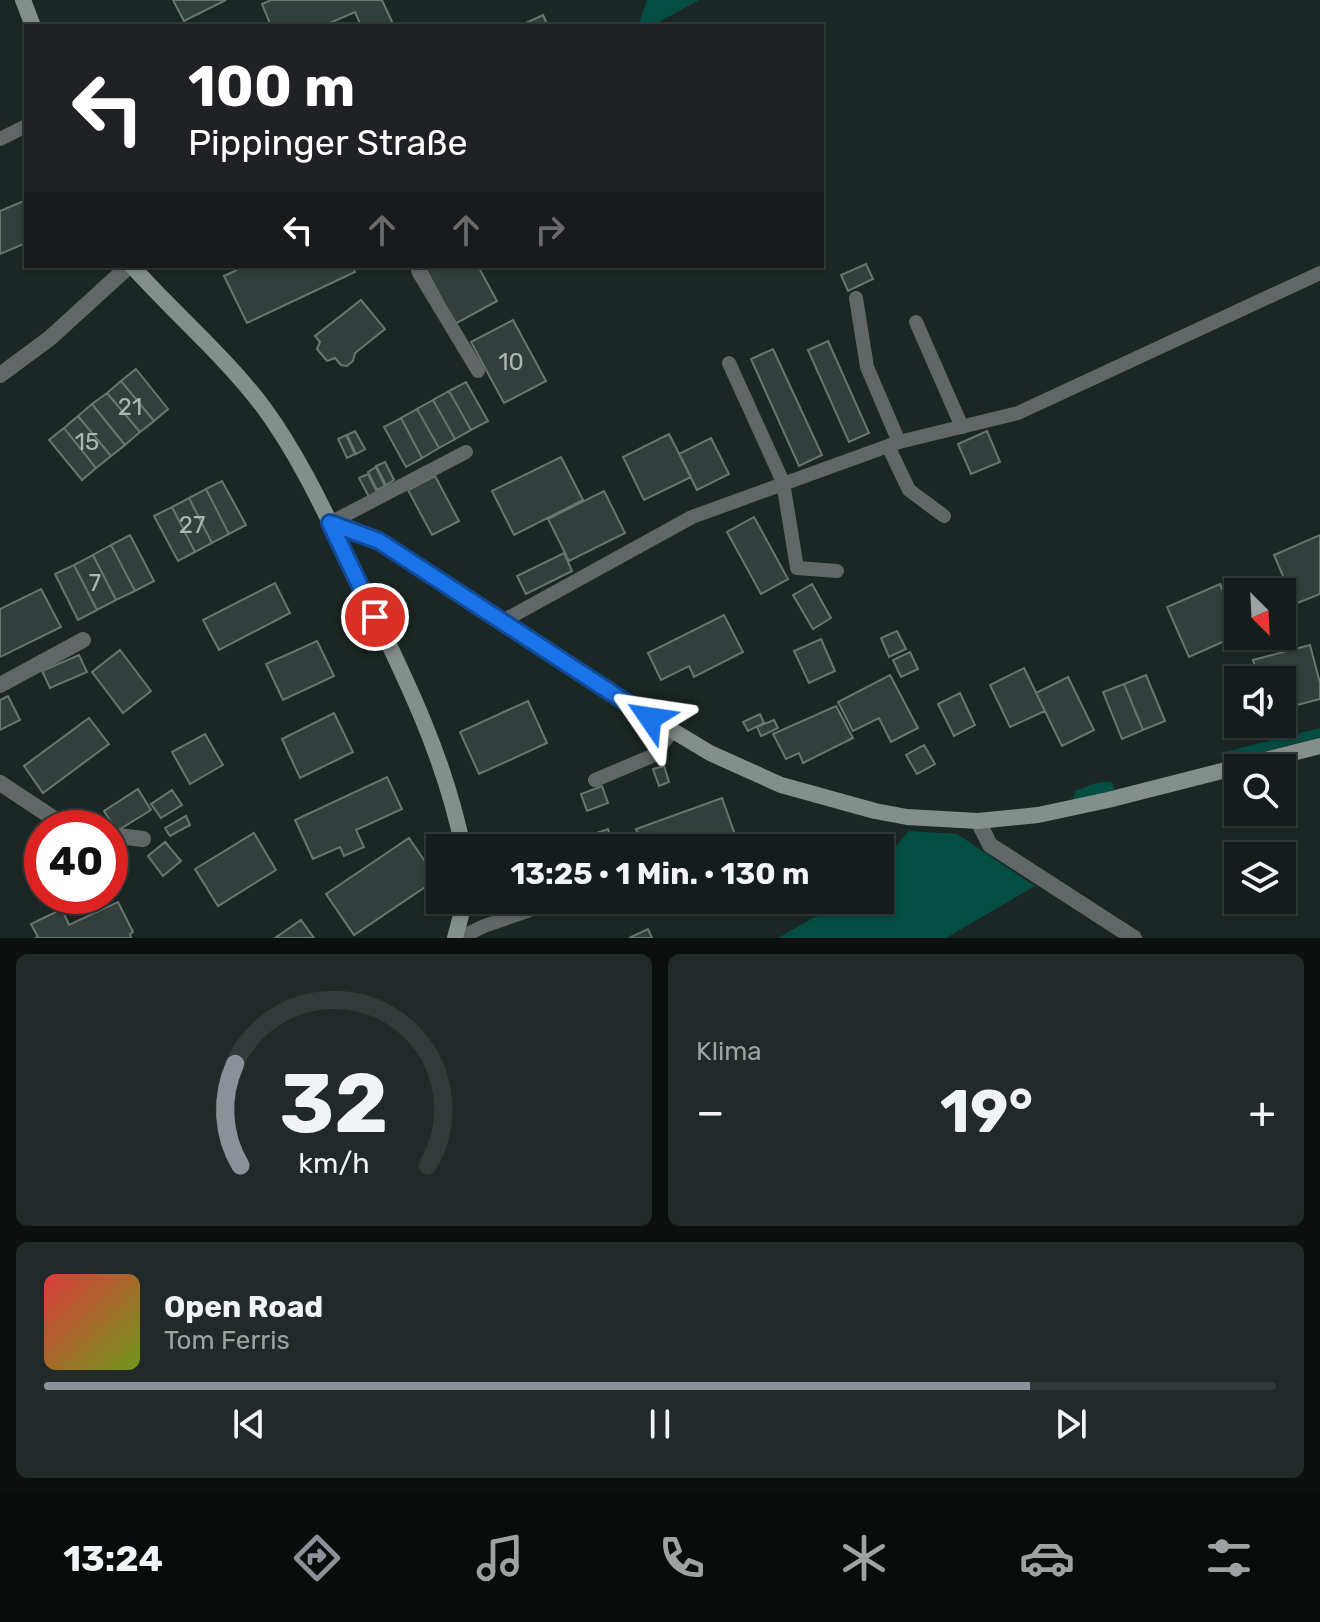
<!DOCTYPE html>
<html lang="de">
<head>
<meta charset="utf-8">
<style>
	:root { --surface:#141d1b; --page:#212a28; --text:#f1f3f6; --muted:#9da2a3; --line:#333b3a; --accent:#8c9099 }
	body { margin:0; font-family:Rubik,sans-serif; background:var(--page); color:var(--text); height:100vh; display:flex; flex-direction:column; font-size:30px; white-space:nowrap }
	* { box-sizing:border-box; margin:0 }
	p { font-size:26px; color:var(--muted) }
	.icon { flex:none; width:44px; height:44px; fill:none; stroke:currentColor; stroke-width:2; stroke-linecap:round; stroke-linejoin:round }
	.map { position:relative; height:938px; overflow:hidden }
	.details { display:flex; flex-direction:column; gap:16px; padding:16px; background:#0b100f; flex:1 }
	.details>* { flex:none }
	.top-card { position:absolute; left:24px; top:24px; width:800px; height:244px; border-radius:0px; box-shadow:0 2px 6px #0004,0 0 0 2px var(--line); background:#202124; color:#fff; overflow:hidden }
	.needle { width:52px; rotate:156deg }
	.buttons { position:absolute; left:1224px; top:578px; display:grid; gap:16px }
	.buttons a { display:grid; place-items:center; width:72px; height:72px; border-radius:0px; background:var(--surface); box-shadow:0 2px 6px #0004,0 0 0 2px var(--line); font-size:40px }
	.speed { position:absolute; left:24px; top:810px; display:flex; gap:16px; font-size:40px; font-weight:700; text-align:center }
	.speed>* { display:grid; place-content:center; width:104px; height:104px; border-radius:50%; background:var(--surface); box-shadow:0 2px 6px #0004,0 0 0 2px var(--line); line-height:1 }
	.speed .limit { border:12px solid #d22; background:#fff; color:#111 }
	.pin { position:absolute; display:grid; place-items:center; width:68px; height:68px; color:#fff; margin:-34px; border:4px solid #fff; border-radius:50%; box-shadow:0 2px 8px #0007 }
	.me { position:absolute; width:88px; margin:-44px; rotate:302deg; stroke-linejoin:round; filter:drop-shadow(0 0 6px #0008) }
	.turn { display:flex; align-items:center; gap:28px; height:168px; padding:0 32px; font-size:36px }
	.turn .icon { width:104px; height:104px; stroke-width:2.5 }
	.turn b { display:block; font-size:56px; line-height:68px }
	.lanes { display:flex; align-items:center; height:76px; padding:0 32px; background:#0003; justify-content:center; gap:40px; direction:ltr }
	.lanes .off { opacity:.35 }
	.big { font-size:60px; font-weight:700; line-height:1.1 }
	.details .card { flex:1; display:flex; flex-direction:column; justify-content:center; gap:12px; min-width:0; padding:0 28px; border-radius:12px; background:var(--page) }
	.details .dial { align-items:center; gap:0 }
	.dial svg { height:208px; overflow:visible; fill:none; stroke:var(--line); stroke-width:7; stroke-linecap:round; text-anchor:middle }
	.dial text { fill:var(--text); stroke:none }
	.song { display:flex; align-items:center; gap:24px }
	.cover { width:96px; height:96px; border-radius:12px; background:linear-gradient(135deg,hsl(0 70% 55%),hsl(80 70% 35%)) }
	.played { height:8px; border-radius:4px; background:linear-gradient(90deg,var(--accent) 80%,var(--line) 80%) }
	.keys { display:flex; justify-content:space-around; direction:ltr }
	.heat { display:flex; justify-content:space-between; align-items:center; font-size:44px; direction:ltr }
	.details .tiles { flex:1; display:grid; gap:16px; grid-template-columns:1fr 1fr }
	.card:last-child { grid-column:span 2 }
	.trip { position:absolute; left:426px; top:834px; width:468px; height:80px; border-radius:0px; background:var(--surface); box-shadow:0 2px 6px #0004,0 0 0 2px var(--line); font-weight:700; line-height:80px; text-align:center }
	.menu { display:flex; height:128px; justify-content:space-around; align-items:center; background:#080c0b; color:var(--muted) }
	.menu .icon { width:56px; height:56px }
	.menu .active { color:var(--accent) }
	.menu b { font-size:36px; color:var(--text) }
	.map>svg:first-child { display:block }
	.green { fill:#044d42 }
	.building { fill:#333f3c; stroke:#687672; stroke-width:2 }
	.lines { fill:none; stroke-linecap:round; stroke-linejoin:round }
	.lane { stroke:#616766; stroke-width:14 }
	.street { stroke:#616766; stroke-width:16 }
	.secondary { stroke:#848e8b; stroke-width:16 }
	.route-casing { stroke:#114b97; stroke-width:20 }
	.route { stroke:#1a73e8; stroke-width:14 }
	.labels { text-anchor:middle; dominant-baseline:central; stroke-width:8; stroke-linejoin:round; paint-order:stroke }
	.number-label { font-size:24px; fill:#adb6b4 }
</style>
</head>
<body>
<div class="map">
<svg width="1320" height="938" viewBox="0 0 1320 938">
	<rect width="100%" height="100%" fill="#1b2724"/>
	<!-- green -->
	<path class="green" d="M647,0H699L652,26H638Z
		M1320,728V737L1225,762L1221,753Z
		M1111,781L1115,788L1110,792L1073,800L1075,791L1093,784Z
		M909,831L957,834L1035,886L946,938H778L845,900H880V865Z"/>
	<!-- building -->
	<path class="building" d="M173,0H226L184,21Z
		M271,0H382L394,26H361L355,12L323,26H271L262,4Z
		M543,15L548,26H522L521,25Z
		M26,200V243L0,254V211Z
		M866,264L873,279L848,291L841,275Z
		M245,266H352L355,272L247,323L224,276Z
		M424,266H478L497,301L455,324Z
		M361,300L385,329L355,353L353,361L347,366L341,365L335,358L327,361L317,349L320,342L315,336Z
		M513,320L546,381L504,403L471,342Z
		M828,341L869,433L849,442L808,350Z
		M773,349L822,455L799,466L751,359Z
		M136,369L168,409L154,421L121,381Z
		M121,381L154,421L140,432L107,393Z
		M466,382L488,421L471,430L449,391Z
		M449,391L471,430L455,439L433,400Z
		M107,393L140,432L125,445L92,404Z
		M433,400L455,439L439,448L417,409Z
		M92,404L125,445L111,456L78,416Z
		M417,409L439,448L422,458L401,418Z
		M78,416L111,456L96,468L64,428Z
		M401,418L422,458L406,467L384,427Z
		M64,428L96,468L82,480L49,440Z
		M355,431L365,449L356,454L347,435Z
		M987,431L1000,462L971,474L958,444Z
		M669,434L691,477L644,500L623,457Z
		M346,435L355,454L347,458L338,439Z
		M711,438L729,474L697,490L679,454Z
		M561,457L583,500L514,535L492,491Z
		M385,462L394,480L386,485L376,466Z
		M376,467L385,486L377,490L368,472Z
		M368,474L377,492L369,497L359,478Z
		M435,476L459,521L432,535L408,490Z
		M222,481L246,525L229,534L206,489Z
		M206,489L229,534L212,543L189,498Z
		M604,491L625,533L569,561L548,519Z
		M189,498L212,543L195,552L172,507Z
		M172,507L195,552L178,561L154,516Z
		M754,517L788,579L761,594L727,532Z
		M130,535L154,581L135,591L111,545Z
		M1320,535V594L1295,604L1274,555Z
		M111,545L135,591L116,600L93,555Z
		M564,553L572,571L526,594L517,576Z
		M93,555L116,600L97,610L74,565Z
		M74,565L97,610L78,620L55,574Z
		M275,583L290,613L219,650L203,620Z
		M812,584L831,618L813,629L793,595Z
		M1220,584L1238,627V635L1189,657L1167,607Z
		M41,589L61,627L0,657V609Z
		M724,615L743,652L694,677L689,666L661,680L648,653Z
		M897,631L906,649L889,657L881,638Z
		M821,639L835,671L809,683L794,651Z
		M317,641L334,676L283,700L266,664Z
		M1310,645L1320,683V699L1282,709V680H1259L1253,660Z
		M120,650L151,691L123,713L92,672Z
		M910,652L918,669L901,677L893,660Z
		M79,655L87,672L50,688L42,671Z
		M1024,668L1045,711L1010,727L990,685Z
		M890,675L918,728L891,742L879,718L853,731L838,702Z
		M1146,675L1165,721L1143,730L1124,684Z
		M1068,677L1094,730L1062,746L1036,693Z
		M1124,684L1143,730L1122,739L1103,692Z
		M960,693L975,725L954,736L938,704Z
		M8,696L20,720L0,730V700Z
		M528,701L547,743L479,774L460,732Z
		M836,706L853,738L803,763L799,753L786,759L773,734Z
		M334,713L353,752L300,778L282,739Z
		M760,714L764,723L748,731L743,722Z
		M89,718L109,744L43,793L24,766Z
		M774,720L778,728L761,736L757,727Z
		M205,734L223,765L190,784L172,752Z
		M924,745L935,764L917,774L906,755Z
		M664,766L669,782L659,786L653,769Z
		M387,777L402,809L356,830L364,847L344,856L340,847L313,859L295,820Z
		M602,786L608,803L587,811L581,794Z
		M138,789L151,810L117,831L104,811Z
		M172,790L182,805L161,818L151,804Z
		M722,798L735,835L698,848H643L636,829Z
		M186,816L190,825L170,836L165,828Z
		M608,829L615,848H555Z
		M254,833L276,870L218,906L195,869Z
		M409,838L437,879L354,935L326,894Z
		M165,842L181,861L163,876L148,856Z
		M118,902L133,932L130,934L131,938H35L38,937L31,924L62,909L69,925Z
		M301,920L314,938H275Z
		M648,929L652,938H629Z"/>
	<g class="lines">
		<!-- lane -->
		<path class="lane" d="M0,139L26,126
			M417,266L419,273L478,371
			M856,298L867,367L899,442
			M916,322L962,427
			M729,363L783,482L797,568L837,571
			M888,446L909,490L944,516
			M330,523L466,452
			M501,622L692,517L899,442L1018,413L1320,273
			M595,780L652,756L672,732
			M460,938L484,926L559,900"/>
		<!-- street -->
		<path class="street" d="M0,375L50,338L129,266
			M0,685L83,640
			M0,783L68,828
			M978,821L990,845L1134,938
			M110,835L143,839"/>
		<!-- secondary -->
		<path class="secondary" d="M23,0L33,26
			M132,266C175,314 225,356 264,408C302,460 329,521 357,578C399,665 444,752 463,848
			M330,523L379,541L605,690L710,753L781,785L875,811L907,817L978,821L1038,815L1108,800L1320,746
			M455,938L465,900"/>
	</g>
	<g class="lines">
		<!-- route casing -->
		<g class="route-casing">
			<path id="route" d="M375,617L330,523L379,541L650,718"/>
		</g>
		<!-- route -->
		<use href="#route" class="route"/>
	</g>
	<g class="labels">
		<!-- number labels -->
		<g class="number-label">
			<text x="511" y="362">10</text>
			<text x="130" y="407">21</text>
			<text x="87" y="442">15</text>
			<text x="192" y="525">27</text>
			<text x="95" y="583">7</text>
		</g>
	</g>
</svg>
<div class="buttons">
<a><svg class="needle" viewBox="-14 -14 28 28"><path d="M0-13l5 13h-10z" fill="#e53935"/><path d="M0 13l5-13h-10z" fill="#9da2a3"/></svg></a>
<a><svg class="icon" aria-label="sound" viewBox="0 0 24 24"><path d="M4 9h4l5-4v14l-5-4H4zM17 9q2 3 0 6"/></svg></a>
<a><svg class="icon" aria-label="search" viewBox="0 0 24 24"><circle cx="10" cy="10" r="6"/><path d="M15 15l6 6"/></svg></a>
<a><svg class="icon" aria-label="layers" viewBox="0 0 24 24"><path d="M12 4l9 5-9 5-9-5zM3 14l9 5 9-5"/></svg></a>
</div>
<div class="speed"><div class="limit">40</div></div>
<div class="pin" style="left:375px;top:617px;background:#d93025"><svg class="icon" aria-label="arrive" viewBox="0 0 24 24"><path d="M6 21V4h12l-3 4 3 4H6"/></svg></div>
<svg class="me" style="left:650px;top:718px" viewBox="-20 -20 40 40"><path d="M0-17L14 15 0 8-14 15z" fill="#1a73e8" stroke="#fff" stroke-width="4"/></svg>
<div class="trip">13:25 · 1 Min. · 130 m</div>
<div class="top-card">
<div class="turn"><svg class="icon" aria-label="left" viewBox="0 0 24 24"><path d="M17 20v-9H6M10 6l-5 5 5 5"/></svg><div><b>100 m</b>Pippinger Straße</div></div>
<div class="lanes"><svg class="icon" aria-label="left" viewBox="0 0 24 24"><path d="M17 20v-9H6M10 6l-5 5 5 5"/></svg><svg class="icon off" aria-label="ahead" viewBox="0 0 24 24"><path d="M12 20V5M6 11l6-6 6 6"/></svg><svg class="icon off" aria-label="ahead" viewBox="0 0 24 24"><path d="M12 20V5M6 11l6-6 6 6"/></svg><svg class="icon off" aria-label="right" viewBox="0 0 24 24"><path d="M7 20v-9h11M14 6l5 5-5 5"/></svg></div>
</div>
</div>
<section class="details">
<div class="tiles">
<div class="card dial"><svg viewBox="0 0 100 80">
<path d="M14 69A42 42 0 1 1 86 69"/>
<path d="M14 69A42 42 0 0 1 12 30" stroke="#8c9099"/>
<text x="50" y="56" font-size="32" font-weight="700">32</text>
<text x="50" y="72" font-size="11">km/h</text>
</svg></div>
<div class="card"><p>Klima</p>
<div class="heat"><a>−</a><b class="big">19°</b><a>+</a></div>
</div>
<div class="card">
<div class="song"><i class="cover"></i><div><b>Open Road</b><p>Tom Ferris</p></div></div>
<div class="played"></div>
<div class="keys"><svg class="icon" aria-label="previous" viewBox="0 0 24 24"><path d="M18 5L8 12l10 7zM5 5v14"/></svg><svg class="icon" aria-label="pause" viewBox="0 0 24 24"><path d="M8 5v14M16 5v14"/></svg><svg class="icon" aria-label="next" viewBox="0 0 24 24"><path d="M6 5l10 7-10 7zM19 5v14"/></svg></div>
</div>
</div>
</section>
<nav class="menu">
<b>13:24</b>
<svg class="icon active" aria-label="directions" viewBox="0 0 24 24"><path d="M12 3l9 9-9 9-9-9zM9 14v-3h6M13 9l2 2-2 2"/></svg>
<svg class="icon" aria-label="music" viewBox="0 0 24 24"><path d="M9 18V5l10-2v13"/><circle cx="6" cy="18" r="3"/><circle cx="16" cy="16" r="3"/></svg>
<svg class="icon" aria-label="phone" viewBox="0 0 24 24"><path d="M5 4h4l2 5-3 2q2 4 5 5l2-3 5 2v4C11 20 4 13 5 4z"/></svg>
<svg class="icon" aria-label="climate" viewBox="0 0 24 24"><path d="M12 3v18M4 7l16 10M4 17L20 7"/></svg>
<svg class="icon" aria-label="car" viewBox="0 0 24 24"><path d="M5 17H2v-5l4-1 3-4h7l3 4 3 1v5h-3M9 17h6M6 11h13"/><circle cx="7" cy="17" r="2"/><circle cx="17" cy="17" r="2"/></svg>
<svg class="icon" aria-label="filters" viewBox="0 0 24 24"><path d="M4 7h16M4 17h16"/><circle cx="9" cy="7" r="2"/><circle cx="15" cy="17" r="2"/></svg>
</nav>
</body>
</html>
